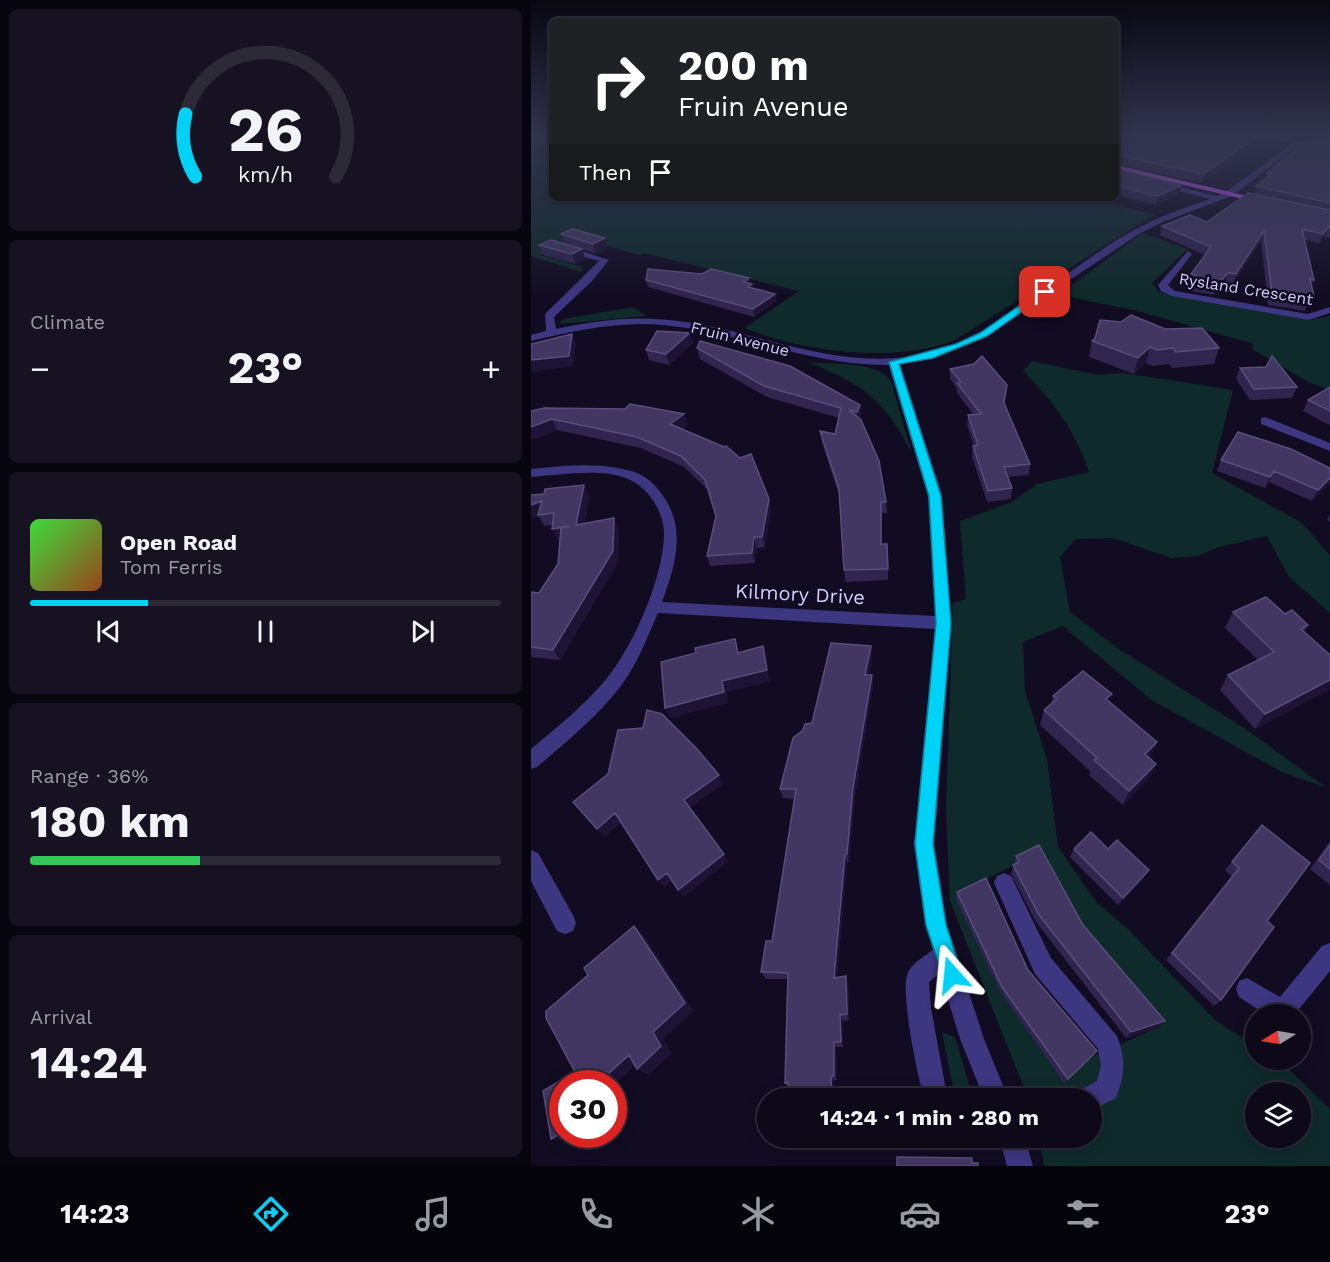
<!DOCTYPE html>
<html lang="en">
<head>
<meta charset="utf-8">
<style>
	:root { --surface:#0d0919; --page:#161222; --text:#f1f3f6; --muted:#9a9aa2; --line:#2d2a38; --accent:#00d2f7 }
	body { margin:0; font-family:"Work Sans",sans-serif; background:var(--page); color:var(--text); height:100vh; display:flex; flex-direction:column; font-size:22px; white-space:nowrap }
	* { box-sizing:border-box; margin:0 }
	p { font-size:20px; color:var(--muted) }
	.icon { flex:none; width:33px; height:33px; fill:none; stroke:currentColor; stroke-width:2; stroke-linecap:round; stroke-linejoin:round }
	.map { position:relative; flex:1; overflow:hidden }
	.details { display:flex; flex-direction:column; gap:9px; padding:9px; background:#07050e; width:531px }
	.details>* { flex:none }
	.top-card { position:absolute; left:18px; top:18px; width:570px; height:183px; border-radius:9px; box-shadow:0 3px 15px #0003,0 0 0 2px var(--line); background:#202124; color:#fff; overflow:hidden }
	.needle { width:39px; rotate:259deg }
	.buttons { position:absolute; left:714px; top:1004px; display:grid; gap:12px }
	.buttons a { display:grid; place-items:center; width:66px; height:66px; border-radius:50%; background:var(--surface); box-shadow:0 3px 15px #0003,0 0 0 2px var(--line); font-size:30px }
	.speed { position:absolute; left:18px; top:1070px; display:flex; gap:12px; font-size:30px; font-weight:700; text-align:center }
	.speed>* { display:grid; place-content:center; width:78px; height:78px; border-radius:50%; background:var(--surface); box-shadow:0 3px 15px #0003,0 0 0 2px var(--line); line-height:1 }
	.speed .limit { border:9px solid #d22; background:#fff; color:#111 }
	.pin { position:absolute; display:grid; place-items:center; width:51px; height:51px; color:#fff; margin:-26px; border-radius:12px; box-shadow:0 3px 9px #0006 }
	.me { position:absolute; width:66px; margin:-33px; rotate:342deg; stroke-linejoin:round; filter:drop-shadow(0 0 4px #0008) }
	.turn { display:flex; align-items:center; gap:21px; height:126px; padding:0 30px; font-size:27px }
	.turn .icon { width:78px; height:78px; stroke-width:2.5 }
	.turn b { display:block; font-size:42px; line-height:51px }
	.then { display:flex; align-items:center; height:57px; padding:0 30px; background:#0003; gap:12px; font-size:22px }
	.big { font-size:45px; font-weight:700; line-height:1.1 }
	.details .widget { flex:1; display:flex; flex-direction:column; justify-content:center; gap:9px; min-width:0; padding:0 21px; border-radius:9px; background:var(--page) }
	.details .dial { align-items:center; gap:0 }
	.dial svg { height:156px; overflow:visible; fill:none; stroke:var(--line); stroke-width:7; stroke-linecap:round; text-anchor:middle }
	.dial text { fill:var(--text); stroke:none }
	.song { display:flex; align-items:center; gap:18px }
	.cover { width:72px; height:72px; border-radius:9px; background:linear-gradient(135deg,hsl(120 70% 55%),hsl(20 70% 35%)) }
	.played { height:6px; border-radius:3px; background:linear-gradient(90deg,var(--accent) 25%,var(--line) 25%) }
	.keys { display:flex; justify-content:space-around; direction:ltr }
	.heat { display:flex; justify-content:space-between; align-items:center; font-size:33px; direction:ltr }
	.charge { height:9px; border-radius:4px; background:linear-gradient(90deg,#34c759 36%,var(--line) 0) }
	.trip { position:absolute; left:226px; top:1088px; width:345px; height:60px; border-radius:30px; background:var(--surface); box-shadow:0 3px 15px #0003,0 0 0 2px var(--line); font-weight:700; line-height:60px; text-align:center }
	.menu { display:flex; height:96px; justify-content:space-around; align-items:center; background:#05040a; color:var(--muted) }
	.menu .icon { width:42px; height:42px }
	.menu .active { color:var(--accent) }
	.menu b { font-size:27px; color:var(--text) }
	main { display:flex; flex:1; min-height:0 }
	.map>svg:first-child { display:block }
	.green { fill:#0f2a2b; fill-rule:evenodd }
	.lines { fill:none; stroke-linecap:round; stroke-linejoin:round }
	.minor { fill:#3d3681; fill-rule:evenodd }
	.major { fill:#c853ff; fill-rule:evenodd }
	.wall { fill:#2f254f }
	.shaded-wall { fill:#1c1335 }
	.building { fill:#413762; stroke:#584e7b; stroke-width:1.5 }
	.route { fill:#00d2f7; stroke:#0088a1; stroke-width:1.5 }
	.labels { text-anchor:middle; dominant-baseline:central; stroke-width:5; stroke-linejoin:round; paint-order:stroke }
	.far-street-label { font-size:16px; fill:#d5ccff; stroke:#110c21 }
	.street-label { font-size:20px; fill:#d5ccff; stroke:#110c21 }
</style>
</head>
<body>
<main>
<section class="details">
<div class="widget dial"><svg viewBox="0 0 100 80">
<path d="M14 69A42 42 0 1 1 86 69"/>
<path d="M14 69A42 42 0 0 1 9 37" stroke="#00d2f7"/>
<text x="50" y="56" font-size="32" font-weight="700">26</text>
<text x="50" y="72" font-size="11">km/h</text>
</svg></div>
<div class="widget"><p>Climate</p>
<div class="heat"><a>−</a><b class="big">23°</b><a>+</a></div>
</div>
<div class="widget">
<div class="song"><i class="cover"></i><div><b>Open Road</b><p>Tom Ferris</p></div></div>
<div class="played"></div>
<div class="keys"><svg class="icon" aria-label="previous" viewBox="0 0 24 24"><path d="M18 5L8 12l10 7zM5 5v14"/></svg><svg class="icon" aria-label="pause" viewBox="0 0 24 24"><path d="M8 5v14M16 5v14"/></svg><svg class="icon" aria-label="next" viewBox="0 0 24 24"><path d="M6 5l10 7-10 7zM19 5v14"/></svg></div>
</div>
<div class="widget"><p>Range · 36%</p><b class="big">180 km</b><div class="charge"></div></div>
<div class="widget"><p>Arrival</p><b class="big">14:24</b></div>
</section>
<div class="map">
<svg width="799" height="1166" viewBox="0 0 799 1166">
	<rect width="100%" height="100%" fill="#110c21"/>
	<!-- green -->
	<path class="green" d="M0,135H21V198H560L623,215L424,340C366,364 271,352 214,328L268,291L113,253L109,255L46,238L10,255L52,267L50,272L0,256Z
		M611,233L656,249L621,283L628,292L761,317L780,320L799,316V390L777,382L721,349L723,344L603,310L528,295Z
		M102,307L116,316L29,324L32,319Z
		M501,361L567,375L593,373L702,390L681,473L771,523L799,555V613L758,577L736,536L688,547L667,556L640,558L582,538L545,539L529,557L539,612L588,649L713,728L796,788L751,772L619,699L532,626L492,642L494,691L516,759L527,847L566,903L595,927L684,1020L724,1046V1059L748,1060L799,1109V1166H513L507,1137H561V1098H497L419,901L415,810L422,603L435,599L429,521L481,502L506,484L558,472C543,429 524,403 492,371ZM506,854L548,932L628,1027L562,1056L534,1082L470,993L426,900L451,881ZM724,1092H770V1137H724Z
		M277,362C302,365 345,360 360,381L380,451C352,398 331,384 277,362Z
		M411,1032L424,1037L442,1098H424Z
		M368,1137H454L457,1147L367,1145Z"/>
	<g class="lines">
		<!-- minor -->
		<path class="minor" d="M729,135H743L799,147V151L768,145L701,196L634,221L608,234L450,339L403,358L369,364L411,496L420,623L403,844L416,925L453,1039L477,1098H453L429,1039L409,973L398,982L400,1008L415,1090L412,1098H394C386,1079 370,993 376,975C379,964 394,956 402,950L394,925L383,844L404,629L127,613C116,638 106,665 89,687C66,717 35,742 6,767L0,769V749C26,727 54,705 76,678C103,645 134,574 133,531C132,511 117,488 99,480C74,467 28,475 0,477V469C31,466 65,462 96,470C111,473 121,481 130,493C156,527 145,564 131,602L404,616L397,496L358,365C280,366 209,332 132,325C88,321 43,331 0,341V335L15,331L14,314L68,261L32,251L31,249L35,246L78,260L61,281L23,317L25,329C65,320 106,315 147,321C220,330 290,364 366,358C457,351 526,272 603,230C627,217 653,208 679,199L627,186V182L686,196L695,192L762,143Z
			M657,251L661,254L637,285L644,291L777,314L799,307V313L778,320L641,296L630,291L627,285Z
			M734,417L799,443V451L730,424V418Z
			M0,850L7,853L42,915L45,923L42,931L34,934L26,931L0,881Z
			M473,873L480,876L520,958L586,1036C595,1058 594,1076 585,1098L561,1110V1098H548L551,1089L566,1081L570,1066L567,1049L504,974L463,883L466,876Z
			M799,943V971L764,1014H734L708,997L705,989L708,981L716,978L749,997L791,946Z
			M468,1137H494L502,1166H476Z"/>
		<!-- major -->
		<path class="major" d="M585,165L729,199L733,201L729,203L585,169Z"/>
	</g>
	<!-- wall -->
	<path class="wall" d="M585,135H734L733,138L670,183L586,164V169L648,194L625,205L585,195Z
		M785,135H799V238L794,237L788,243L774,240L783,280L780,285L783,296L779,306H776L774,311L737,305L730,240L702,284L694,283L683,295L660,291L661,285L657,284L660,274L674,255L629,235L631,226L676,222L723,194L725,186L734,179L736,173L783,141Z
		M30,234L77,248L65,254L51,249L54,259L45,264L12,255L8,245L34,244Z
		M115,280L219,284L222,288L244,294L245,301L223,317L117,287Z
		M634,329L688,348L683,364L641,368L638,364L622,366L615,363L603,374L558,357L561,341Z
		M159,333L162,343L138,365L118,360L115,350Z
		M166,348L329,405L330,416L329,419L355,502L356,513H351V544L357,555V580L314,582L309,498L291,443L289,431L304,434L308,418L236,397L169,359Z
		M709,368L766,387L761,398L719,400L705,379Z
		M419,369L473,404L499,464L498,475L477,477L481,488L480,499L456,502L441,457L442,446H443L436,425L437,415L442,414L426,393V388L419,379Z
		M799,387V424L798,425L772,411L777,400Z
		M0,411L157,425L151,429L240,509L234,547L226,548L224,563L179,566L176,556L185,516L177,490L153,467L110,448L26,430L0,440Z
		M690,460L799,468L781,501L738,482L734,488L686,471Z
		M53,485L58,496L53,524L88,529L87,562L29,660L0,657V592L8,593L27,564L29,540H27L21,529V525L13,526L8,516L0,519L13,494Z
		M799,514V522L796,520Z
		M702,612L754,614L777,625L773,632L799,655V689L724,729L689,690L697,675L727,660L694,628Z
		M340,646L341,657L338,675H341L342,686L324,797L318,862H316L306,977L317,982L318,1020L312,1021V1047H305L306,1080L257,1086L254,1083L256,979H235L230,972L241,941L263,799L252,798L249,789L272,730L281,723Z
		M522,696L578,702L626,742L618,758L625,764L618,778L592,805L558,775L559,771L509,725L513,710L520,704Z
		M731,825L736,921L690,1000L683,1006L635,960L701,877L694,870Z
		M799,841V885L779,869Z
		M543,849H577L613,878L587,905L539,857Z
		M485,856L552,925L634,1021L628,1027L595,1038L505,922L480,874Z
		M426,892L566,1051L533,1083L470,993L425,900Z"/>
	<!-- shaded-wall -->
	<path class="shaded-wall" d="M728,135H734L733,138L670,183L673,174Z
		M651,185L648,194L625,205L627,196Z
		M798,227L794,237L788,243L792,234Z
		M733,231L730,240L702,284L705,274Z
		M74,238L77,248L65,254L62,244Z
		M51,249L54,259L45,264L41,254Z
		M697,273L694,283L683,295L686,285Z
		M218,278L220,285L221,284L223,291L213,282Z
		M244,294L245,301L223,317L222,309Z
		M159,333L162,343L138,365L135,354Z
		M41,334L45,344L42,366L0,372V360Z
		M619,347L615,363L603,374L607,358Z
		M329,405L330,416L327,423L326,412Z
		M153,414L157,425L143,435L139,424Z
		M21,419L26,430L0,440V427Z
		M743,471L738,482L734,488L739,477Z
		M799,478V484L781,501L787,490Z
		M53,485L58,496L50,536L45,525Z
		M238,499L240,509L234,547L231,537Z
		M11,501L7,515L8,516L0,519V505Z
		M83,518L88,529L87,562L29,660L22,650Z
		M39,526L45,537L27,540L21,529Z
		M223,537L226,548L224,563L221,553Z
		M232,646L239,681L196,692L197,703L139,718L134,708L191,681Z
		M340,646L341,657L336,685L334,675Z
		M341,675L342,686L324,797L318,862L316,854L322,788Z
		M799,680V689L724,729L734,714Z
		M626,742L619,757L607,769L614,754Z
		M625,764L618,778L592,805L598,791Z
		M188,775L192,784L158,809L153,800Z
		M84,813L91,822L73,837L66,829Z
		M193,854L197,862L153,897L147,890Z
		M314,854L316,862L305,984L303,978Z
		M618,870L613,878L587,905L592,898Z
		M136,873L142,881L133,887L127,880Z
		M103,926L113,936L163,1011L132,1039L141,1053L118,1075L106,1069L122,1032Z
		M315,976L317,982L318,1020L316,1014Z
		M309,1015L312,1021V1047L310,1042Z
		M634,1021L628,1027L595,1038L600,1032Z
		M303,1042L305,1047L306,1080L303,1076Z
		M98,1055L109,1061L82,1086V1083H67Z
		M300,1077L303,1081L304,1098H301Z
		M32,1132V1134H49L36,1142L20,1139Z"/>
	<!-- building -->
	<path class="building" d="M585,135H728L673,174L585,155L586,169L651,185L627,196L585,186Z
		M777,140L799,144V203L725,186L740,174L736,173Z
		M717,193L799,210V228L798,227L792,234L771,229L783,280L779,279L783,296L777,295L778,301L741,294L733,231L705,274L697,273L686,285L662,281L666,276L660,274L680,247L631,226L659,215L676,222Z
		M41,229L74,238L62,244L30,234Z
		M20,240L51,249L41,254L8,245Z
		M117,269L171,274L180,269L218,278L213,282L221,284L217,287L244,294L222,309L115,280Z
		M600,315L634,329L671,328L688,348L645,352L642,348L626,350L619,347L607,358L561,341L564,338L569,320L590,322Z
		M126,331L159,333L135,354L115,350Z
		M41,334L38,356L0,360V344Z
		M169,341L259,366L329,405L326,412L318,410L330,420L348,461L355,502H350V544H356L357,569L313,570L308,489L289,431L304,434L310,408L233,386L166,348Z
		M451,356L476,385L473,403L499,464L473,467L481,488L457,491L442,446L447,445L437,415L450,414L426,383L430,382L419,369L443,364Z
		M741,356L766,387L723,389L709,368L735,367Z
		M799,387V411L777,400Z
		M99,404L153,414L139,424L193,447L195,446L209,458L220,454L238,499L231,537H223L221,553L176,556L185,516L174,480L150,456L106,437L21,419L0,427V411L13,408L94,409Z
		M707,432L760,449L799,468V478L787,490L743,471L739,477L690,460Z
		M53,485L45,525L83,518L82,551L22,650L0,647V592L8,593L27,564L30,528L39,526L21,529L23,513L7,515L11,501L0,505V495L13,494L14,489Z
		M735,597L754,614L761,610L777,625L770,629L799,655V680L734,714L697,675L743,652L702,612Z
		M204,639L207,653L232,646L236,670L191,681L193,692L134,708L130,662L165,653L164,648Z
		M300,643L340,646L334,675H341L322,788L316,854H314L303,978L315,976L316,1014L309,1015L310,1042H303V1076L300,1077L301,1098H257V1082L254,1083L257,973L230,972L235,941H241L265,789H249L262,738L272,730L274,724L281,723Z
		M552,671L581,694L575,699L626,742L614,754L625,764L598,791L563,760L566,758L513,710L526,699L522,696Z
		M116,710L131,714L166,749L188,775L153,800L193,854L147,890L136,873L127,880L84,813L66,829L42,802L77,774L87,730L112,728Z
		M731,825L779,863L736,921L743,927L690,1000L641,953L708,868L701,862Z
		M560,832L577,849L586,840L618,870L592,898L543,849Z
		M508,845L552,925L634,1021L600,1032L508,915L482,865L488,862L485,856Z
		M799,845V869L788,860Z
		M455,878L497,970L566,1051L537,1079L471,987L426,892Z
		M103,926L154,1003L122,1032L130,1046L106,1069L98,1055L67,1083H32V1132L20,1139L12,1091L44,1072L15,1018V1011L57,975L53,968Z
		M366,1157L441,1158V1163H447V1166H366Z"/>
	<!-- sky -->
	<linearGradient id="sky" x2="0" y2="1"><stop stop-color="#090712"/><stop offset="0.45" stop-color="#32344e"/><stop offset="1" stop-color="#32344e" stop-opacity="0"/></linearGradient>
	<rect width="799" height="298" fill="url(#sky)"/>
	<!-- route -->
	<path class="route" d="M511,290L519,292L456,336L402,358L368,364L410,496L420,623L402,844L415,925L431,975L428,982L421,985L414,982L395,925L384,844L405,623L398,496L358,362L425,344L449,333Z"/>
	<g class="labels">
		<!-- far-street labels -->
		<g class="far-street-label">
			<text transform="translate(715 289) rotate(9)">Rysland Crescent</text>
			<text transform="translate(209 339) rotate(14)">Fruin Avenue</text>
		</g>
		<!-- street labels -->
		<g class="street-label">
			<text transform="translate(269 594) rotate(3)">Kilmory Drive</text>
		</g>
	</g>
</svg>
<div class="buttons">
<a><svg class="needle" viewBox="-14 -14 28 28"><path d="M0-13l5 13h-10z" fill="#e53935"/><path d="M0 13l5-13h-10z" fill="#9a9aa2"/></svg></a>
<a><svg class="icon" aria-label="layers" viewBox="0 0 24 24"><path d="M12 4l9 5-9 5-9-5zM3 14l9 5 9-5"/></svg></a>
</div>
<div class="speed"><div class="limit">30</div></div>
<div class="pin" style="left:514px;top:292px;background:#d93025"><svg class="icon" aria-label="arrive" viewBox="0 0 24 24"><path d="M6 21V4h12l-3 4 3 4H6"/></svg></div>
<svg class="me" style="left:421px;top:975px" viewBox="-20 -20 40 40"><path d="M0-17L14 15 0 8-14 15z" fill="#00d2f7" stroke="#fff" stroke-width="4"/></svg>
<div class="trip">14:24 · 1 min · 280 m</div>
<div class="top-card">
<div class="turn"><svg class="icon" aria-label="right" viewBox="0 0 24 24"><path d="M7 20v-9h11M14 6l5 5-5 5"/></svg><div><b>200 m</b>Fruin Avenue</div></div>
<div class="then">Then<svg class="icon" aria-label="arrive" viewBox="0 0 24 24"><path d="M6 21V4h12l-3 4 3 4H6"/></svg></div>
</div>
</div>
</main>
<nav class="menu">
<b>14:23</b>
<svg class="icon active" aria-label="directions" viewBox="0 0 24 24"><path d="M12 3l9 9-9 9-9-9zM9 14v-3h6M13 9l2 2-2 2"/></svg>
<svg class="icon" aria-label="music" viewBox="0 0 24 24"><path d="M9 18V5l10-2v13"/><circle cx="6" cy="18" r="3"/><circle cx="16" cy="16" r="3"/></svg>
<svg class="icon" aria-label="phone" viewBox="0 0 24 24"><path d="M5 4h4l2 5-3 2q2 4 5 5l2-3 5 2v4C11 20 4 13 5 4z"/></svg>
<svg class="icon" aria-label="climate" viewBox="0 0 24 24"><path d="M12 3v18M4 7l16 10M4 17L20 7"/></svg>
<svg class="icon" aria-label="car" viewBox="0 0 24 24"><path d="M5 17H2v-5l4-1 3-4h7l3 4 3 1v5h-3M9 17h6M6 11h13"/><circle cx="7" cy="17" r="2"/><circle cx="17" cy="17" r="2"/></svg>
<svg class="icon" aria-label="filters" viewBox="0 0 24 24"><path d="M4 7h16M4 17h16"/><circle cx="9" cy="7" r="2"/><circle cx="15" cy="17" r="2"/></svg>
<b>23°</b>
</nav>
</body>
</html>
